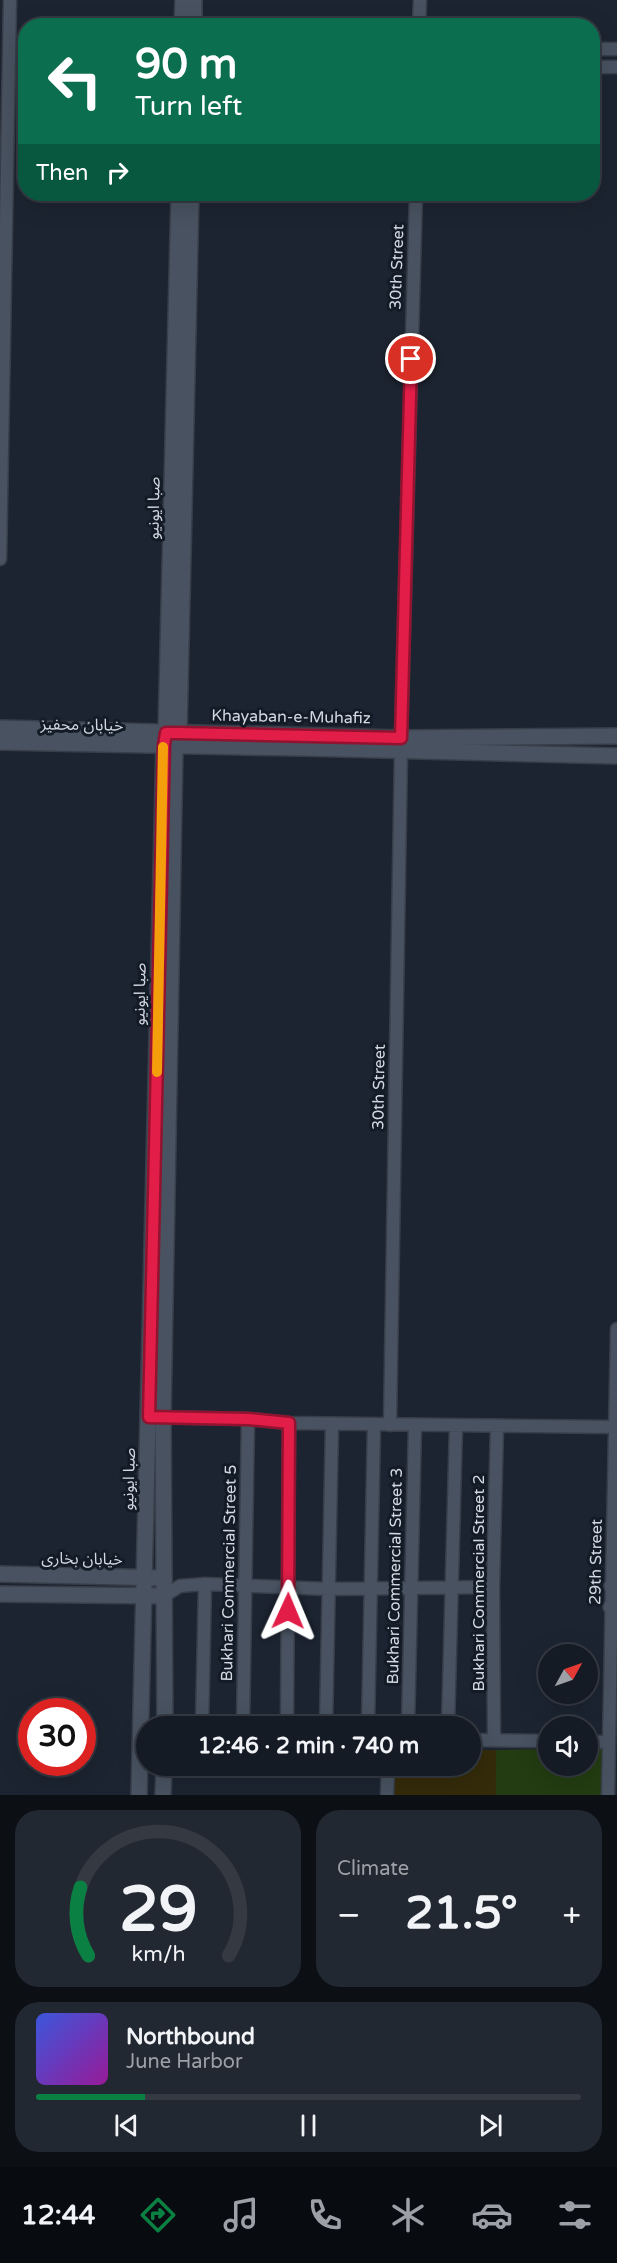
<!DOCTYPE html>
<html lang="en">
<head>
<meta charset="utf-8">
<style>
	:root { --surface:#151b25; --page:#222832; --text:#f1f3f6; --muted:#9da1a7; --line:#343942; --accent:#0b8043 }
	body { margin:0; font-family:"Varela Round","Noto Sans Arabic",sans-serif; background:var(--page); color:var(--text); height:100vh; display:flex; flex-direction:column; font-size:22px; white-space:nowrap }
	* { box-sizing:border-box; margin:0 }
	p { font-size:20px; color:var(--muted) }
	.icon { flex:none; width:33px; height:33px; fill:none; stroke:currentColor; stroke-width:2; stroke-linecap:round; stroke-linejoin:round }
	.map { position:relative; height:1795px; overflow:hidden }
	.sheet { display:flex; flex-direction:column; gap:15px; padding:15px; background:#0c0f14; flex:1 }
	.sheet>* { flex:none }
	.top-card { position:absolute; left:18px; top:18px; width:582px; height:183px; border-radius:24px; box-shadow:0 6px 24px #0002,0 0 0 2px var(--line); background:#0b6e4f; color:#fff; overflow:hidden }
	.needle { width:39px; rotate:50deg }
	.fabs { position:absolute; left:538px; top:1644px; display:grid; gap:12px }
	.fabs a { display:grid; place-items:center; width:60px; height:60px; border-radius:50%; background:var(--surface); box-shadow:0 6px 24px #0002,0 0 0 2px var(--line); font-size:30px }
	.speed { position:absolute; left:18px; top:1698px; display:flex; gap:12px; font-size:30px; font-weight:700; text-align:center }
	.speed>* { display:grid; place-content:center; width:78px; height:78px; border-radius:50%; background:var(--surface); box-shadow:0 6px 24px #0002,0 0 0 2px var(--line); line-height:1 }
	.speed .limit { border:9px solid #d22; background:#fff; color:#111 }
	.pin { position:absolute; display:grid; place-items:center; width:51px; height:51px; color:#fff; margin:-26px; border:3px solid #fff; border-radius:50%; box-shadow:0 2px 6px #0007 }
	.me { position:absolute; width:66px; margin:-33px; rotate:1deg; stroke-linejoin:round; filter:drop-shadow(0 0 4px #0008) }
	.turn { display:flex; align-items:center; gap:21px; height:126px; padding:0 18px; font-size:27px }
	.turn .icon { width:78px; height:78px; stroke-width:2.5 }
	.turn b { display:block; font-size:42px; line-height:51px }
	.then { display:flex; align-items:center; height:57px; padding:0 18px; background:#0003; gap:12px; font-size:22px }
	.big { font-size:45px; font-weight:700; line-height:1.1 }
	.sheet .tile { flex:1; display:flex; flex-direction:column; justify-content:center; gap:9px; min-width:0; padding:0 21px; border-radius:24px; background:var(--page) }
	.sheet .dial { align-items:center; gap:0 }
	.dial svg { height:156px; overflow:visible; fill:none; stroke:var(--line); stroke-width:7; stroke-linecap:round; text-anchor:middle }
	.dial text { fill:var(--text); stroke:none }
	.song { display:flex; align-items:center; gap:18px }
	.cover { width:72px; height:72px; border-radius:9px; background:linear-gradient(135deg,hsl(230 70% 55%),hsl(300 70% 35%)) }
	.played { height:6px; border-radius:3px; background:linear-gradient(90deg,var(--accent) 20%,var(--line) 20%) }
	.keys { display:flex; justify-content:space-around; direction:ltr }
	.heat { display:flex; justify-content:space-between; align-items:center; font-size:33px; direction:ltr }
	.sheet .tiles { flex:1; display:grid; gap:15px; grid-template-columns:1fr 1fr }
	.tile:last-child { grid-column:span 2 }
	.trip { position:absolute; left:136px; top:1716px; width:345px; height:60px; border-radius:30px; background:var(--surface); box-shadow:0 6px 24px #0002,0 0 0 2px var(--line); font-weight:700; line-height:60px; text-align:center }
	.tabs { display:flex; height:96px; justify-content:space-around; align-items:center; background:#080b0f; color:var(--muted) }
	.tabs .icon { width:42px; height:42px }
	.tabs .on { color:var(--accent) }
	.tabs b { font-size:27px; color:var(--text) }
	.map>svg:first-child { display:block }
	.green { fill:#233c11 }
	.sand { fill:#332b09 }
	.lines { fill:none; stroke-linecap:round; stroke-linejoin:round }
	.minor-casing { stroke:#373e49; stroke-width:15 }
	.tertiary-casing { stroke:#373e49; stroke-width:18 }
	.secondary-casing { stroke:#373e49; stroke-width:18 }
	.minor { stroke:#485260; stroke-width:12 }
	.tertiary { stroke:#485260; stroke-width:15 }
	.secondary { stroke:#485260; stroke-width:15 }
	.route-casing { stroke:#92132f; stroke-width:15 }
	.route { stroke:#e11d48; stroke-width:10 }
	.slow { stroke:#f59e0b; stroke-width:10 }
	.labels { text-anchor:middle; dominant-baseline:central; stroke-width:6; stroke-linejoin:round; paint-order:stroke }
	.street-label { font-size:16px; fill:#d3d9e2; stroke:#131b27 }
</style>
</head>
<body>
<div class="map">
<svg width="617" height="1795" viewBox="0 0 617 1795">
	<rect width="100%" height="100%" fill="#1c2431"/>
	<!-- green -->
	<path class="green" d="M588,1748H603L602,1795H496V1750L549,1749V1766H588Z"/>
	<!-- sand -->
	<path class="sand" d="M471,1750H496V1795H392V1766H471Z"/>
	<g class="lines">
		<!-- minor casing -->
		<g class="minor-casing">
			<path id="minor" d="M419,26L420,0
				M592,49H617
				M592,67H617
				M0,559L10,0
				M401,738L416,194
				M154,1417L248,1419L289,1423L614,1427
				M390,1425L401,749
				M164,1596L180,1586L205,1584L329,1589L493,1587
				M202,1726L205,1584
				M243,1726L248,1419
				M287,1726L289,1423
				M326,1726L332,1424
				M368,1726L374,1425
				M408,1726L415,1426
				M448,1726L456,1426
				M471,1740L549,1741
				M494,1740L493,1587L497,1426
				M588,1742H609
				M387,1795L388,1766
				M608,1795L617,1329"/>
		</g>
		<!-- tertiary casing -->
		<g class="tertiary-casing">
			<path id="tertiary" d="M0,728L401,738L617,736
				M0,742C206,746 411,750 617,756
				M0,1574L164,1578
				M612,1586H617
				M0,1594L164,1596
				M611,1607H617"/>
		</g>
		<!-- secondary casing -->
		<g class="secondary-casing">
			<path id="secondary" d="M194,0V26
				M182,26L183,0
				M165,1726L163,1416L175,747L179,733L191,194
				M139,1795L164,745L166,733L179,194
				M163,1795L164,1766"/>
		</g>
		<!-- minor -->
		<use href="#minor" class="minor"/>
		<!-- tertiary -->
		<use href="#tertiary" class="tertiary"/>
		<!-- secondary -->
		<use href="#secondary" class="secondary"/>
	</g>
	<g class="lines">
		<!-- route casing -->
		<g class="route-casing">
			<path id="route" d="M288,1611L289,1423L248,1419L149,1417L164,745L166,733H179L401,738L411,359"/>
		</g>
		<!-- route -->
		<use href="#route" class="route"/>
		<!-- slow -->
		<path class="slow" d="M157,1072L163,747"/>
	</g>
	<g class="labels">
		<!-- street labels -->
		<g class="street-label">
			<text transform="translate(397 267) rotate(-88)">30th Street</text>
			<text transform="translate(154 508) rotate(-89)">صبا ایونیو</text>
			<text transform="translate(291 717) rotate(1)">Khayaban-e-Muhafiz</text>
			<text transform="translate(82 725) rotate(1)">خیابان محفیز</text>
			<text transform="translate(140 994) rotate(-89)">صبا ایونیو</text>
			<text transform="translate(379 1087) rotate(-89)">30th Street</text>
			<text transform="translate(129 1479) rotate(-88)">صبا ایونیو</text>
			<text transform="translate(82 1559) rotate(1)">خیابان بخاری</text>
			<text transform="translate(596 1562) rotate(-89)">29th Street</text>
			<text transform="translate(229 1573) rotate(-89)">Bukhari Commercial Street 5</text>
			<text transform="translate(395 1576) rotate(-89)">Bukhari Commercial Street 3</text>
			<text transform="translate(479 1583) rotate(-90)">Bukhari Commercial Street 2</text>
		</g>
	</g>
</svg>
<div class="fabs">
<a><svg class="needle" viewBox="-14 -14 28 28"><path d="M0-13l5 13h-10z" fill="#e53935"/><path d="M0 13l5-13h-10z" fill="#9da1a7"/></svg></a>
<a><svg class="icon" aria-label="sound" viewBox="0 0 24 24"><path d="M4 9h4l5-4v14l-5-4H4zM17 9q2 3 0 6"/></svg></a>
</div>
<div class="speed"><div class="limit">30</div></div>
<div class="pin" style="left:411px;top:359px;background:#d93025"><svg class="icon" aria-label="arrive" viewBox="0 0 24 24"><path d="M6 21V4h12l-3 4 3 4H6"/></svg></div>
<svg class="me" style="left:288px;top:1611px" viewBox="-20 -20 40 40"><path d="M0-17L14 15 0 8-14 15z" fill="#e11d48" stroke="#fff" stroke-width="4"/></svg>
<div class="trip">12:46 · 2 min · 740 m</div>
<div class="top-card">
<div class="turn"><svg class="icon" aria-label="left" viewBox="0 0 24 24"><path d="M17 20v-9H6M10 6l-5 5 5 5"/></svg><div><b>90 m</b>Turn left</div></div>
<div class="then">Then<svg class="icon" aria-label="right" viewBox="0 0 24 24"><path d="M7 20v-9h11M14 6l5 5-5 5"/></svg></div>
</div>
</div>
<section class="sheet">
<div class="tiles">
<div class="tile dial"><svg viewBox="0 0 100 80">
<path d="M14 69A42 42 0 1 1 86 69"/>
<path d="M14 69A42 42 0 0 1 10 34" stroke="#0b8043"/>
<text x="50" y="56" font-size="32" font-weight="700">29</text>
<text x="50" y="72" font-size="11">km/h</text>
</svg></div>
<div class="tile"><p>Climate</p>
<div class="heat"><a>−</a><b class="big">21.5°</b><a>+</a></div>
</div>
<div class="tile">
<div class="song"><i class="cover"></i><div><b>Northbound</b><p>June Harbor</p></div></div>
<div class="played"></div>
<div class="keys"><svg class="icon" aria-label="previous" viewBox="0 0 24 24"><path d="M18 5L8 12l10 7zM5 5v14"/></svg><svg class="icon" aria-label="pause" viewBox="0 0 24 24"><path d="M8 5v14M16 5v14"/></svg><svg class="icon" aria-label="next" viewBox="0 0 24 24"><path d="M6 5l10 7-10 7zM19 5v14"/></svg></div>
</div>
</div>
</section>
<nav class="tabs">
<b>12:44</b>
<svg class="icon on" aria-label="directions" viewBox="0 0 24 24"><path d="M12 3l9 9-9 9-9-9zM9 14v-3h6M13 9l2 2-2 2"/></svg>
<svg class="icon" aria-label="music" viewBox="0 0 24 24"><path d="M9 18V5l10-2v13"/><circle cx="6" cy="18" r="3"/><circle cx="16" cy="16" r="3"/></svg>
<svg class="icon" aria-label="phone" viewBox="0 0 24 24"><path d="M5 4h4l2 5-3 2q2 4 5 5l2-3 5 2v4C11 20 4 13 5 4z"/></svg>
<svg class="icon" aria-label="climate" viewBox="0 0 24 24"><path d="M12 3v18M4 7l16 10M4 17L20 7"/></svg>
<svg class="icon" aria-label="car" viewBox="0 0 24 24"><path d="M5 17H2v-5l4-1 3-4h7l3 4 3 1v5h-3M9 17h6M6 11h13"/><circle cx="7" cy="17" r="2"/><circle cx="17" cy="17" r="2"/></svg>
<svg class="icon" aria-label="filters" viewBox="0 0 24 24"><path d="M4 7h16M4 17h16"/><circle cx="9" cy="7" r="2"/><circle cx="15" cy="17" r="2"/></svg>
</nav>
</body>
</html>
